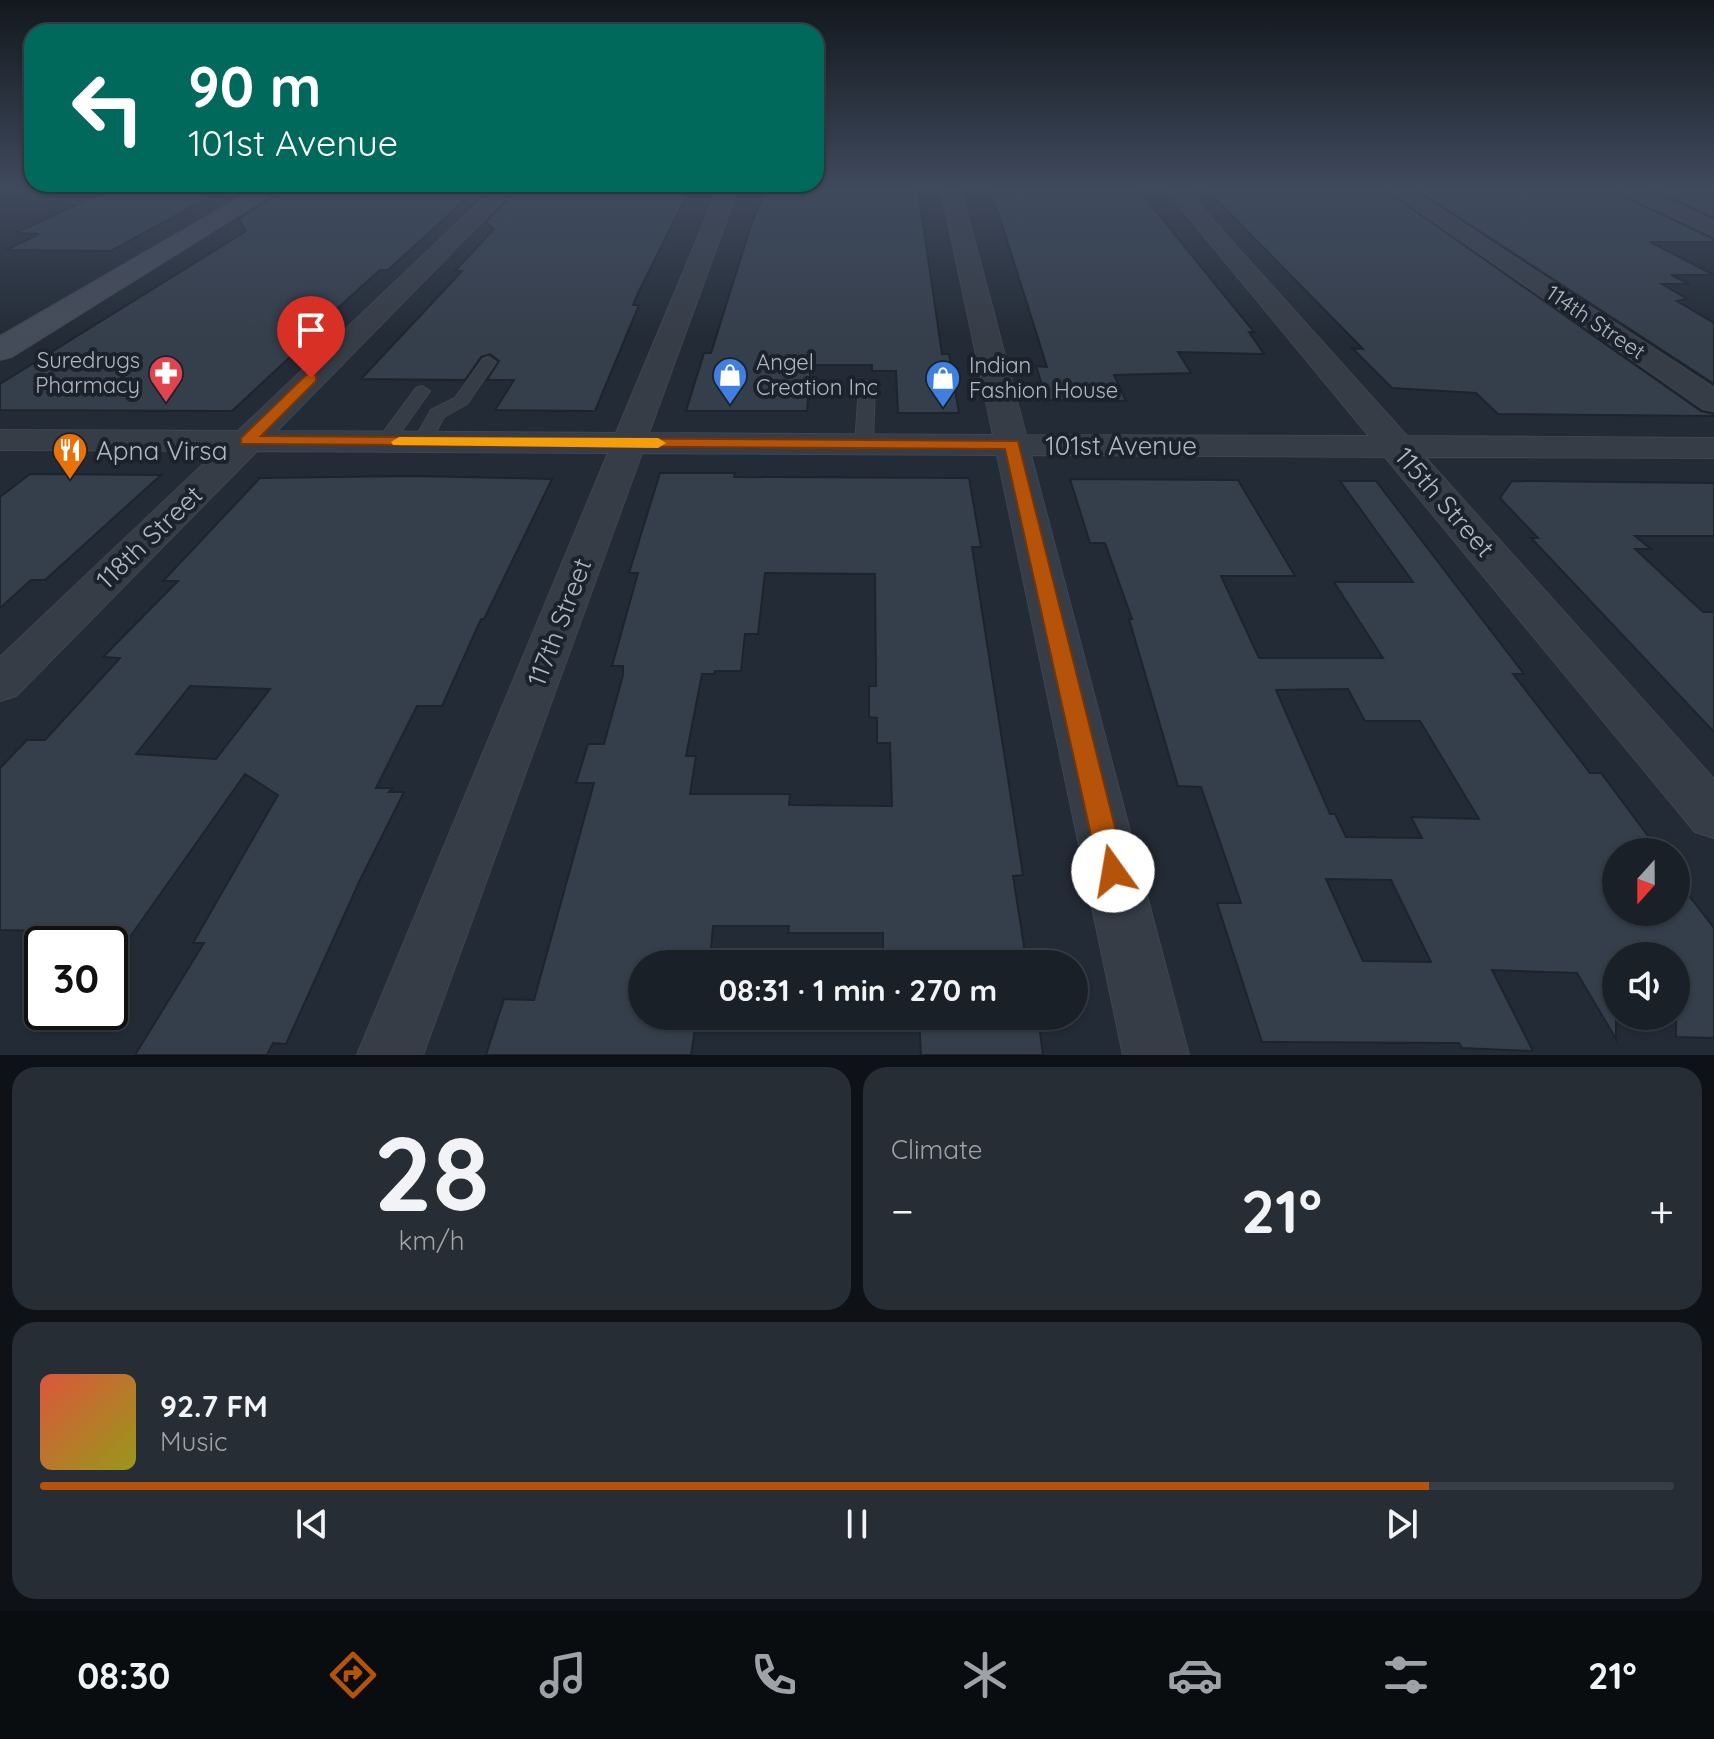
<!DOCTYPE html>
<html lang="en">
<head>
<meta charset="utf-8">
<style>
	:root { --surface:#1a2028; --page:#272d34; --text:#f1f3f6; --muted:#9fa3a8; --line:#383e45; --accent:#b45309 }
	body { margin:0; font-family:Quicksand,sans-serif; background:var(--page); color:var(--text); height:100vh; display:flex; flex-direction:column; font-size:30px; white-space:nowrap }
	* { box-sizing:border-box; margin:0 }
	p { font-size:26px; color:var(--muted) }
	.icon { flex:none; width:44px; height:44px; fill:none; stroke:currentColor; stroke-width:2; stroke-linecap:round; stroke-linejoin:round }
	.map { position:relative; height:1055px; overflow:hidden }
	.panel { display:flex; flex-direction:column; gap:12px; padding:12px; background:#0e1216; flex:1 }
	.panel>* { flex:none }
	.top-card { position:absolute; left:24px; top:24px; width:800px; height:168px; border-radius:24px; box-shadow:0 2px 6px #0004,0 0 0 2px var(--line); background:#00695c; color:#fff; overflow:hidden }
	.needle { width:52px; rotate:201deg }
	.tools { position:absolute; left:1602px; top:838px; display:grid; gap:16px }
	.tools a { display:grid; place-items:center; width:88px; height:88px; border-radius:50%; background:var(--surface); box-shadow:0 2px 6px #0004,0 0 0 2px var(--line); font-size:40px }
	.speed { position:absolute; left:24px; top:926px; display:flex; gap:16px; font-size:40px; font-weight:700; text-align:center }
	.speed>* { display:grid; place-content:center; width:104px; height:104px; border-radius:50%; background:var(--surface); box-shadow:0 2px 6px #0004,0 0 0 2px var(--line); line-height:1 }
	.speed .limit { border:4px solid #111; border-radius:12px; background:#fff; color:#111 }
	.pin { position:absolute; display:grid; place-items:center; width:68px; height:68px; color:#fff; margin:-82px -34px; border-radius:50% 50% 50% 0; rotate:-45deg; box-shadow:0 0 8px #0007 }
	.pin .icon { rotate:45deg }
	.me { position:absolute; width:88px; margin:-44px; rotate:347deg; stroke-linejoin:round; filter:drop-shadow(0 0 6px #0008) }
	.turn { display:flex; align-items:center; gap:28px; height:168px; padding:0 32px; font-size:36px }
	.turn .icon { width:104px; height:104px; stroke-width:2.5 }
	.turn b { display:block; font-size:56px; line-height:68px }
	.big { font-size:60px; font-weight:700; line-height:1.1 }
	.panel .card { flex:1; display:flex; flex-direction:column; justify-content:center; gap:12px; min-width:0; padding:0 28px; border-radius:24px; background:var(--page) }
	.panel .dial { align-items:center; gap:0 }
	.dial b { font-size:104px; line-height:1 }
	.song { display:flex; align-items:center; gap:24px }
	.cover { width:96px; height:96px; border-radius:12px; background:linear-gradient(135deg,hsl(10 70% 55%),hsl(60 70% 35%)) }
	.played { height:8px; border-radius:4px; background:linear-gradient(90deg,var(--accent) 85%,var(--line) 85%) }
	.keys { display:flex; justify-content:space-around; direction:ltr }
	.heat { display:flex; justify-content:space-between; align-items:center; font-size:44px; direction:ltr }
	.panel .tiles { flex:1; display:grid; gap:12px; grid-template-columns:1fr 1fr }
	.card:last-child { grid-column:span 2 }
	.trip { position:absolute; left:628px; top:950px; width:460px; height:80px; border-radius:40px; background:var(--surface); box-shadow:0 2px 6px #0004,0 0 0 2px var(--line); font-weight:700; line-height:80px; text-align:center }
	.menu { display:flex; height:128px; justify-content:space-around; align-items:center; background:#0a0d10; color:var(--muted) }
	.menu .icon { width:56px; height:56px }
	.menu .selected { color:var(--accent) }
	.menu b { font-size:36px; color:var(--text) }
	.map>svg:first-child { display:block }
	.building { fill:#353f4c; stroke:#1e242d; stroke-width:2; fill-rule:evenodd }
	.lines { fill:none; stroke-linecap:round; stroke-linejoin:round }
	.lane-casing { stroke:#404650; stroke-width:2 }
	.street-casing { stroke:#404650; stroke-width:2 }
	.secondary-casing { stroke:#404650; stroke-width:2 }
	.lane { fill:#363d47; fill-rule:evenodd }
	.street { fill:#363d47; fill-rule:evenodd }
	.secondary { fill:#454c59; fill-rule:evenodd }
	.route { fill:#b45309; stroke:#753606; stroke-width:2 }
	.slow { fill:#f59e0b }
	.labels { text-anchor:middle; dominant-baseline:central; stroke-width:8; stroke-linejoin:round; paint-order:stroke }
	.far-street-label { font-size:22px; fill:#b1b8c3; stroke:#1c222b }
	.far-poi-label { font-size:22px; fill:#b1b8c3; stroke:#1c222b; text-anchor:start }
	.street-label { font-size:26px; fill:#b1b8c3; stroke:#1c222b }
	.poi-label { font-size:26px; fill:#b1b8c3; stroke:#1c222b; text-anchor:start }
</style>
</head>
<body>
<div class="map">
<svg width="1714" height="1055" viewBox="0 0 1714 1055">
	<rect width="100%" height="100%" fill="#232b36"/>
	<!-- building -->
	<path class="building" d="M131,189H248L228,200L222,190L111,251L6,250L39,234L15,233L105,192Z
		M284,189H489L471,206L465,200L388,270H380L299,343H305L232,411L0,410V384L246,231L239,219Z
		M517,189H690L638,293L633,305H639L595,411L495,410L514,380H487L499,361L490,354L481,357L465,380L361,379L462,271H455L494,229L486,222Z
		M766,189H918L942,354H949L959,413H898L896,371H872V365H811L807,411H686L704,353H711L752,222Z
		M987,189H1138L1254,332H1249L1264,354L1178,352L1191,373L1114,375L1126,401L1047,400L1036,366L1047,367L999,215Z
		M1206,189H1384L1701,411L1714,414V416L1498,414L1476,393L1392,388L1352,348L1363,349Z
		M1415,189L1617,190L1622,196L1714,239V242H1650L1714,275H1671L1689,284H1662L1687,299L1677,301L1714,323V384Z
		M1653,190H1714V218Z
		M660,473H735L734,477L969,478L981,547H972L1023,875L1013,876L1026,959H1029L1030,964H883V933H788L789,926H713L711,949H686L683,964H642V1016H697L691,1055H486L504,999L534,1000L594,783H576L588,744H604L623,675V666H612L638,573H629ZM765,573L875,574L876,686H869V717L877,718V743H890L892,806L789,805L790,794H690L696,756H686L702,674H714L715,671H741L745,634H758Z
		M30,474L161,475L45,580H31L0,608V497Z
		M413,476L552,479L484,619H481L442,706H417L376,788H392L389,792H404L360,880L286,1044L273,1043L267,1055H135L204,943H193L278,795L245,774L125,944H30L41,931L0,930V768L27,740H45L120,658L103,657L178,581H163L260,478ZM190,686L270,689L216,759L136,754Z
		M1070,479L1238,480L1295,576H1221L1259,658H1383L1334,582H1413L1340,481H1376L1524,674H1513L1590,773H1601L1660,852H1616V912H1676V879L1714,928V1038L1676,1037V956H1616V1039L1577,973L1492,970L1533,1051L1462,1048L1459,1043L1262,1042L1217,903H1241L1201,787L1178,786L1129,619H1132L1105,543H1090ZM1348,689L1365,721H1420L1479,819L1411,817L1422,838L1346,837L1335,814H1330L1276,690ZM1326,879L1391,880L1431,962L1363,961Z
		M1512,481L1714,483V536H1635L1651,549H1635L1703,612H1714V732L1531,538H1538L1500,498Z
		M919,1016H1038L1043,1055H921Z"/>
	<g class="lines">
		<!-- lane casing -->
		<g class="lane-casing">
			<path id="lane" d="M488,357L496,362L467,404L444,417L428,446H416L413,442L431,410L455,398L483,359Z
				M867,381L875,386L873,444L864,449L855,444L859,386Z
				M422,386L430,391L391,446H379L376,442L379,438L416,388Z"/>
		</g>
		<!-- street casing -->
		<g class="street-casing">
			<path id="street" d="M493,189H514L277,431L616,433L718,189H738L649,433L993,435L941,189H961L1026,435L1369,436L1165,189H1185L1407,436L1714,438V458L1425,457L1714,779V838L1695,832L1385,457L1031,455L1189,1055H1123L997,455L642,453L423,1055H357L608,453L257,451L16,696L0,701V657L217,451L0,450V430L238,431Z
				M1387,189H1410L1714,388V411L1703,409Z
				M1620,189H1645L1714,221V236L1623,193Z"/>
		</g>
		<!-- secondary casing -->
		<g class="secondary-casing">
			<path id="secondary" d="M254,189H281L12,357L0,360V336Z"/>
		</g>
		<!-- lane -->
		<use href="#lane" class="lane"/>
		<!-- street -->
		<use href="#street" class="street"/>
		<!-- secondary -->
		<use href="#secondary" class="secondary"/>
	</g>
	<!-- sky -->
	<linearGradient id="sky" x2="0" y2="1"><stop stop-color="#13181e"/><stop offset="0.56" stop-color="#3f4a5d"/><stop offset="1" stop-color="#3f4a5d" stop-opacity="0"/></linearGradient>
	<rect width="1714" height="337" fill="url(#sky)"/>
	<!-- route -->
	<path class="route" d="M311,373L316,375V381L261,436L1018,441L1126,871L1122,880L1113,883L1103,880L1099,871L1005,449L241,444V438L306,375Z"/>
	<!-- slow -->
	<path class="slow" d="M399,437L658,438L666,443L658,448L393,445L391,442Z"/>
	<!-- icons -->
	<defs>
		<g id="pharmacy-pin" transform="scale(1.8)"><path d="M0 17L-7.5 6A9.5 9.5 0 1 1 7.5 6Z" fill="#e0444e" stroke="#1c222b"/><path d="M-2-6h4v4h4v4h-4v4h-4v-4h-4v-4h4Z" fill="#fff"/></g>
		<g id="shop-pin" transform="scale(1.8)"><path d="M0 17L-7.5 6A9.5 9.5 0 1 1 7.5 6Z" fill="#3f7fe0" stroke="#1c222b"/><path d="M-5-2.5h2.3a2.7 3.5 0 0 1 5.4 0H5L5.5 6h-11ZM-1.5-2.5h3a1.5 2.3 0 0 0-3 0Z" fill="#fff"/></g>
		<g id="restaurant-pin" transform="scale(1.8)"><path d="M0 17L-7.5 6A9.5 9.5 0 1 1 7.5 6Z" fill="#e8710a" stroke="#1c222b"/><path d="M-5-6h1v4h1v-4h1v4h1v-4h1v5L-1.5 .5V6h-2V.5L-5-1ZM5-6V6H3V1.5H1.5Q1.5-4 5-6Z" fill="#fff"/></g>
	</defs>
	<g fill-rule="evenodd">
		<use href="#pharmacy-pin" x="166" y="373"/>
		<use href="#shop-pin" x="730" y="375"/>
		<use href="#shop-pin" x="943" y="378"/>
		<use href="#restaurant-pin" x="70" y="450"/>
	</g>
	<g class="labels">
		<!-- far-street labels -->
		<g class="far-street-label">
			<text transform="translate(1596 322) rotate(34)">114th Street</text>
		</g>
		<!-- far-poi labels -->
		<g class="far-poi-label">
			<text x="140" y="360" text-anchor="end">Suredrugs<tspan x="140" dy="25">Pharmacy</tspan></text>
			<text x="756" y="362">Angel<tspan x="756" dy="25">Creation Inc</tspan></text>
			<text x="969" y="365">Indian<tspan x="969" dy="25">Fashion House</tspan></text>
		</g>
		<!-- street labels -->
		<g class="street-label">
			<text x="1121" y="445">101st Avenue</text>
			<text transform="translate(1445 502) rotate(49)">115th Street</text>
			<text transform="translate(149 537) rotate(-44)">118th Street</text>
			<text transform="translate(559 622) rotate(-69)">117th Street</text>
		</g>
		<!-- poi labels -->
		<g class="poi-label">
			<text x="96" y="450">Apna Virsa</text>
		</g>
	</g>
</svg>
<div class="tools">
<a><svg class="needle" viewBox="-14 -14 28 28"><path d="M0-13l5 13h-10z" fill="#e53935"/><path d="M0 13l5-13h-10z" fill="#9fa3a8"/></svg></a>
<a><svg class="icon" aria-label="sound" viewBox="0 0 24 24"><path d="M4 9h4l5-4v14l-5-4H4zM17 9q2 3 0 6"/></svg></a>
</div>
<div class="speed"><div class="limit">30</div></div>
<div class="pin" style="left:311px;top:378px;background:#d93025"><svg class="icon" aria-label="arrive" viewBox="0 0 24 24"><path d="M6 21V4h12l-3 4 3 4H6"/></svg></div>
<svg class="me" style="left:1113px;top:871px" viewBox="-20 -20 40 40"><circle r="19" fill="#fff"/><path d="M0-13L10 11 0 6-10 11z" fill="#b45309"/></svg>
<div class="trip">08:31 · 1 min · 270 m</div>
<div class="top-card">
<div class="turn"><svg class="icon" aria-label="left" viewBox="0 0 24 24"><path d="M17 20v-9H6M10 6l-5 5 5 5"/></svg><div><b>90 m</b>101st Avenue</div></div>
</div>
</div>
<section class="panel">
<div class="tiles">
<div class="card dial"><b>28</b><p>km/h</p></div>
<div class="card"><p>Climate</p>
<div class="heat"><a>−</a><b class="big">21°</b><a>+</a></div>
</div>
<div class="card">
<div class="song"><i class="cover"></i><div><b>92.7 FM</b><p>Music</p></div></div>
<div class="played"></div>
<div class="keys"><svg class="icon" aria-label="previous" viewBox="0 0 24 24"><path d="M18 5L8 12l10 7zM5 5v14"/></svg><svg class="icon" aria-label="pause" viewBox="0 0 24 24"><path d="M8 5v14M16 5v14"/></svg><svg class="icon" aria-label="next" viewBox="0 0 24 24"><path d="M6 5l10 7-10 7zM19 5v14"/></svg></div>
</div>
</div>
</section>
<nav class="menu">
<b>08:30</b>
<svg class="icon selected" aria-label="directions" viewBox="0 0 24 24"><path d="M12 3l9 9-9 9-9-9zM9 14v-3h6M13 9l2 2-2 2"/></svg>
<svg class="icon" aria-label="music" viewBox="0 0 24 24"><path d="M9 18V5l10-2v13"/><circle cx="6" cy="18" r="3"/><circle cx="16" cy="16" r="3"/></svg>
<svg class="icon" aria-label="phone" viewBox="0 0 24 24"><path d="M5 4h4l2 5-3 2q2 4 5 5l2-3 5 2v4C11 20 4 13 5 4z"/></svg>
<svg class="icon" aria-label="climate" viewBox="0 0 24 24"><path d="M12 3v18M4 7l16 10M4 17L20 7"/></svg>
<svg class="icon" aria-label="car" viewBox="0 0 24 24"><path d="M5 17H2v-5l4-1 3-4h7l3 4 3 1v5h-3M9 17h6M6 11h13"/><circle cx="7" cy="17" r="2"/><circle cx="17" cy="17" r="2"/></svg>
<svg class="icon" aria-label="filters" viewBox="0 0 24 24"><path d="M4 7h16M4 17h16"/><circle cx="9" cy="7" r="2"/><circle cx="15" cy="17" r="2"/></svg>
<b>21°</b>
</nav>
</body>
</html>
